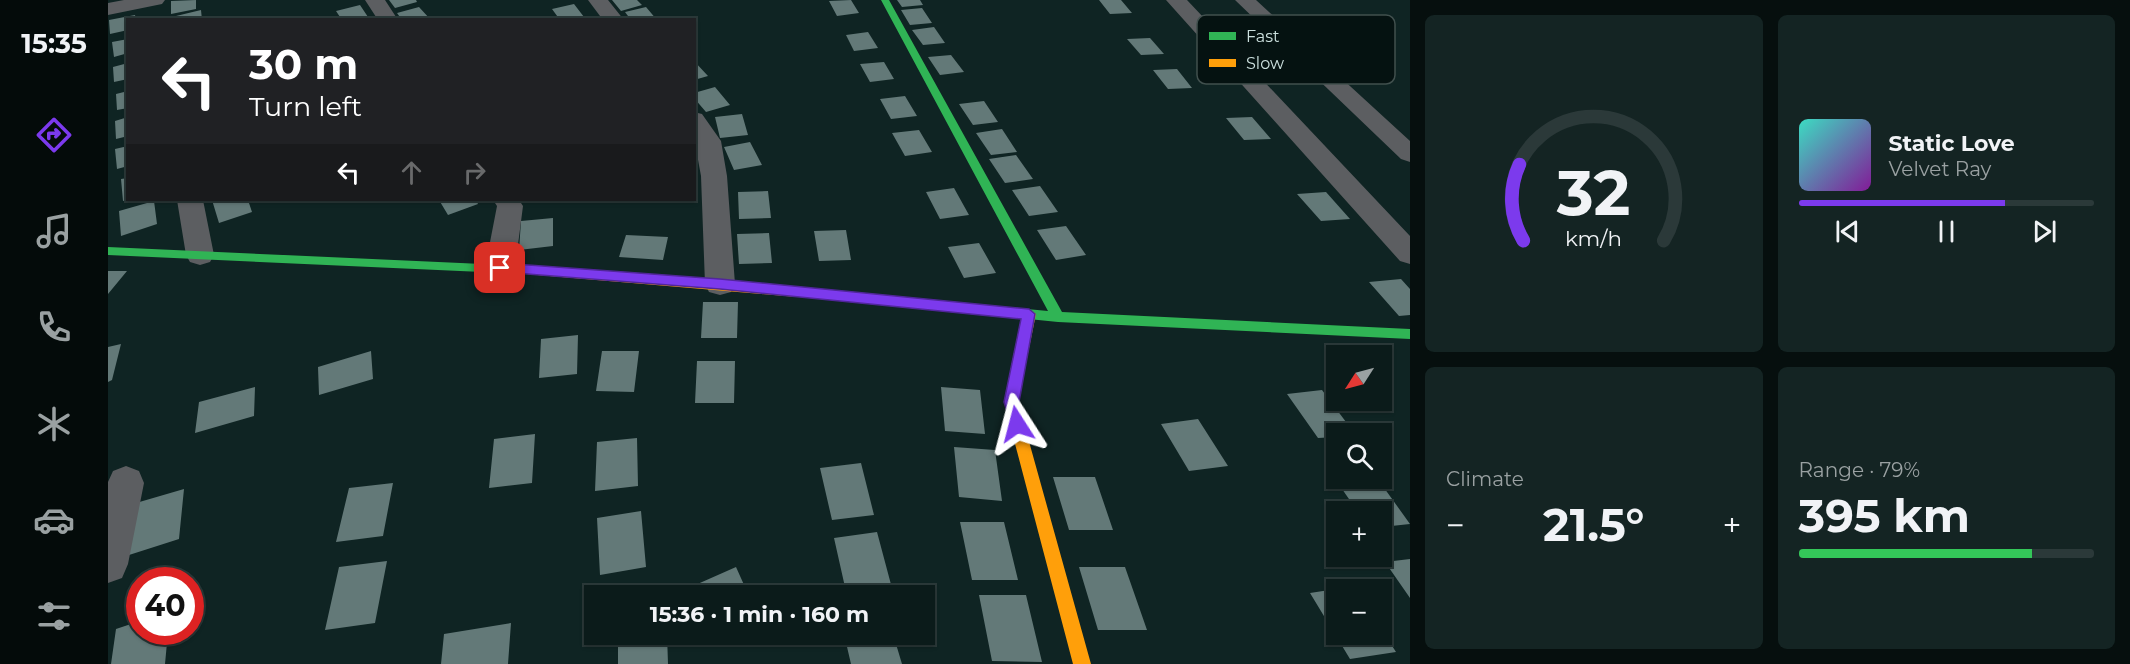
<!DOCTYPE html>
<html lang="en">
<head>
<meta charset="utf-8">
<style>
	:root { --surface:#0b1b1a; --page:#142423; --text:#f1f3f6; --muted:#9aa1a2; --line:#2b3939; --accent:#7c3aed }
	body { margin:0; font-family:Montserrat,sans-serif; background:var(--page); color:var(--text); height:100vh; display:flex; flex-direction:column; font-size:22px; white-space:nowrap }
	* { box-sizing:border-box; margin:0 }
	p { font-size:20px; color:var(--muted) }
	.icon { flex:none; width:33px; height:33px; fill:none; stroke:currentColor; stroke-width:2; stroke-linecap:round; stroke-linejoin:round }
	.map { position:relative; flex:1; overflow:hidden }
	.details { display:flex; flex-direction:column; gap:15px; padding:15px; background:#060f0e; width:720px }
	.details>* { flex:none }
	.guide { position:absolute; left:18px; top:18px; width:570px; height:183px; border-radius:0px; box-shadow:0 2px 4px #0004,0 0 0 2px var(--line); background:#202124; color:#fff; overflow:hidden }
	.needle { width:39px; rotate:234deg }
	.buttons { position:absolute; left:1218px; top:345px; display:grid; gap:12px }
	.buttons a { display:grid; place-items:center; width:66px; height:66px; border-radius:0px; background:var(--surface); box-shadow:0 2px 4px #0004,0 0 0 2px var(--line); font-size:30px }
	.speed { position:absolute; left:18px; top:567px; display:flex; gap:12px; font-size:30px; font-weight:700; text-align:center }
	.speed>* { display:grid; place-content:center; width:78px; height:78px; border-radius:50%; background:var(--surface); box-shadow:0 2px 4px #0004,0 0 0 2px var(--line); line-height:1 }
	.speed .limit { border:9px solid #d22; background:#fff; color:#111 }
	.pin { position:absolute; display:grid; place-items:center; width:51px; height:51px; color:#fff; margin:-26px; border-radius:12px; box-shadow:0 3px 9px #0006 }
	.me { position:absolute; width:66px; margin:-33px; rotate:351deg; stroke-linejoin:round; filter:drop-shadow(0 0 4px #0008) }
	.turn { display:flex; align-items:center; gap:21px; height:126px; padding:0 24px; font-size:27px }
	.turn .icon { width:78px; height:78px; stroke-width:2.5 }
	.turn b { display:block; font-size:42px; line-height:51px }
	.lanes { display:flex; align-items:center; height:57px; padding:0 24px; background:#0003; justify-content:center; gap:30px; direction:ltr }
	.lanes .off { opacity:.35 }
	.big { font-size:45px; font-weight:700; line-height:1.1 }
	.details .tile { flex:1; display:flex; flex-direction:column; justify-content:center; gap:9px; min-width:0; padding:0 21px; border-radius:9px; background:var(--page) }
	.details .dial { align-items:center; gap:0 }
	.dial svg { height:156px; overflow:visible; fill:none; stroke:var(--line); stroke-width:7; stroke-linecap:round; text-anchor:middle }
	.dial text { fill:var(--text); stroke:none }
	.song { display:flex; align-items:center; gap:18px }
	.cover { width:72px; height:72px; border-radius:9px; background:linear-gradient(135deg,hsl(170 70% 55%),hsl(290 70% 35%)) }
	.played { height:6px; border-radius:3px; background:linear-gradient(90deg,var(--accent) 70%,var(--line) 70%) }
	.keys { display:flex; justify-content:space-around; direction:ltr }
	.heat { display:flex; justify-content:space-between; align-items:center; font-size:33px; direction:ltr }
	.charge { height:9px; border-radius:4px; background:linear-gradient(90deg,#34c759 79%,var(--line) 0) }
	.details .tiles { flex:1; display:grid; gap:15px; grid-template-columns:repeat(2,1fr) }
	.trip { position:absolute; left:476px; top:585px; width:351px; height:60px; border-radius:0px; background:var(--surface); box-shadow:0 2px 4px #0004,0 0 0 2px var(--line); font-weight:700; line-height:60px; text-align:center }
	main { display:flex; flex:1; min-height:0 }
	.menu { display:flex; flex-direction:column; width:108px; justify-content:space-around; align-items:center; background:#040b0a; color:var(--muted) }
	.menu .icon { width:42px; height:42px }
	.menu .selected { color:var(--accent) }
	.menu b { font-size:27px; color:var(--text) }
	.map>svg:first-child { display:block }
	.building { fill:#637978 }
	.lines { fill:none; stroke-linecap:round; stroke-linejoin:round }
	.street { fill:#5c5e61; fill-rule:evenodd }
	.fast { fill:#30b455; fill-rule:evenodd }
	.slow { fill:#ff9f0a; fill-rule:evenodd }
	.route { fill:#7c3aed; stroke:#51269a; stroke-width:1.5 }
	.key { fill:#051211; stroke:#41504e; stroke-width:1.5 }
	.key-label { font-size:16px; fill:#cce0de }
</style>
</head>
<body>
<main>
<nav class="menu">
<b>15:35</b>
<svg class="icon selected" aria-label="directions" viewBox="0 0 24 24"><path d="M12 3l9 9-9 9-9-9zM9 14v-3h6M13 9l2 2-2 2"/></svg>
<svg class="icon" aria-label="music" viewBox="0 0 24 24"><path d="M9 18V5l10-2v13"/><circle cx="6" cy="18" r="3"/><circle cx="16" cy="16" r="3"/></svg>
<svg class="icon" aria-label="phone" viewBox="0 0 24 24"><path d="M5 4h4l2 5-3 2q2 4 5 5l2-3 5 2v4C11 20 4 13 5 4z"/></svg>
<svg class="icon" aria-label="climate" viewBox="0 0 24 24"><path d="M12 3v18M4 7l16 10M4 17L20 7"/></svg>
<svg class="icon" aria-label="car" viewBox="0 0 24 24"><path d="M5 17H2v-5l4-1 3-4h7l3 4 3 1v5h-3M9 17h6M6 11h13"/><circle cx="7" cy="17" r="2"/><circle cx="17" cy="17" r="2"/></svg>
<svg class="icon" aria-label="filters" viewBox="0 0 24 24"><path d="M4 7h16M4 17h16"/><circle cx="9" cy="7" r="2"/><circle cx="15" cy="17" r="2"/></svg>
</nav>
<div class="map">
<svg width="1302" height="664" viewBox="0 0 1302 664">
	<rect width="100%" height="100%" fill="#0f2423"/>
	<!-- building -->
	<path class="building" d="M88,0V9L63,14V1Z
		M281,0H308L309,2L287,8Z
		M504,0H529L534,5L513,11Z
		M743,0L751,13L729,16L721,1Z
		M789,0H812L815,5L794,7Z
		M991,0H1013L1024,13L1002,14Z
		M466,4L476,17L452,20L444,9Z
		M252,5L260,17L234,20L228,11Z
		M311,7L322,19L294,20L289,13Z
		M538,7L549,20H523L517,12Z
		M814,8L824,23L802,25L793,10Z
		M93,10L94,20H68V16Z
		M27,15L28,20H20V30L2,34L1,20Z
		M826,27L837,43L815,45L804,30Z
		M760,32L770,48L746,51L738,35Z
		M1042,38L1056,54L1033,55L1019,39Z
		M20,39V53L6,57L4,42Z
		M843,55L856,72L832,75L820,57Z
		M586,61L600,76L586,80Z
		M776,62L786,79L762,82L752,64Z
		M20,63V79L6,82L5,67Z
		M1069,69L1084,88L1060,89L1045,70Z
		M607,87L622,105L598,112L586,98V93Z
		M20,91V108L9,110L8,94Z
		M797,96L809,116L783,119L772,99Z
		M876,101L890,122L865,125L851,104Z
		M634,114L640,135L612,138L607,117Z
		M20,117V136L8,139L7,121Z
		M1144,117L1163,139L1136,140L1118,118Z
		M894,129L909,152L883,155L868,133Z
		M811,130L824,152L797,156L784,133Z
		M642,142L654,165L626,170L616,147Z
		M20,146V166L9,169L7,149Z
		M908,155L925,179L897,183L881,159Z
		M20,178V200L15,201L13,179Z
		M932,186L950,212L921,216L904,190Z
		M846,188L861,215L832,219L818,192Z
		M660,191L663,218L631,219L630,192Z
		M1218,192L1242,219L1213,221L1189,194Z
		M104,200H140L144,212L111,223Z
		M331,200H368L370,204L340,215Z
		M46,201L49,224L13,236L11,211Z
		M445,218V246L411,250L413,221Z
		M958,226L978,255L948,260L929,230Z
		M738,230L743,260L711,261L706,231Z
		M661,233L664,263L631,264L629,234Z
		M518,235L560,237L555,260L511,257Z
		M871,243L888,273L856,278L840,247Z
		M0,271H19L0,294Z
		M1293,279L1302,289V315L1291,316L1261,282Z
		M595,302H630L629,338H593Z
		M470,335L469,374L431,378L433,339Z
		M13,344L4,380L0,382V347Z
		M263,351L265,379L211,395L210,367Z
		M494,351H531L526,392L488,391Z
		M589,361H627L626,403H587Z
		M147,387L146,416L87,433L91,402Z
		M833,387L872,390L877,434L837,431Z
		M1214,390L1247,434H1228V437L1210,438L1179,394Z
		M1090,419L1120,466L1081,471L1053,424Z
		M427,434L424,483L381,488L386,439Z
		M529,438L530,486L487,491L489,442Z
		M846,447L887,450L894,501L851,497Z
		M753,463L766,515L724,520L712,468Z
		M1225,476H1228V478H1269L1302,524L1274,527V512H1250Z
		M945,477H987L1005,530H961Z
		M285,483L275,536L228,542L241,488Z
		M76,489L71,539L21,555L28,503Z
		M533,511L538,567L492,575L489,518Z
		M852,522H896L910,580H864Z
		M769,532L785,592L739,596L726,538Z
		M1302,559V598L1277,562Z
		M279,561L267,623L217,630L231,567Z
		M628,567L641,596H589L585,586Z
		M971,567H1017L1039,630H990Z
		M1228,589V634H1274V630L1288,652L1242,659L1202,593Z
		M871,595H918L934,662L884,661Z
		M32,621V632H60L57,664H3L8,629Z
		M403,623L400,664H333L336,634Z
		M510,634H559L560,664H510Z
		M605,634H632L609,645Z
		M736,634H785L794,664H743Z"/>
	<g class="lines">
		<!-- street -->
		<path class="street" d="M16,0H57L54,4L0,15V3Z
			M257,0H277L290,20H270Z
			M480,0H500L516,20H495Z
			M1058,0H1079L1302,236V264L1292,261Z
			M1127,0H1148L1302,141V162L1293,159Z
			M586,112L594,114L613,141L619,176L627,284L623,292L612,295L601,292L597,284L593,176L586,138Z
			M69,200H95L106,255L102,262L92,265L82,262L78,255Z
			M385,200H411L415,206L407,268L402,275L392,278L382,275L377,268L389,206Z
			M18,466L31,471L36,483L20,564L14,578L0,583V482L5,471Z"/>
		<!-- fast -->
		<path class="fast" d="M773,0H781L954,312L1302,329V339L950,322L684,295L683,292L684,289L689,287L940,311Z
			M0,247L418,266L424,270L418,274L0,255Z"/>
		<!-- slow -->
		<path class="slow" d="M418,266L689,287L695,292L689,297L418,274L412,270Z
			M921,309L928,314L910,402L983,664H965L896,402L914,314Z"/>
	</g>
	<!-- route -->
	<path class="route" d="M392,263L612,279L921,309L927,314L911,402L917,424L909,430L904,428L896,402L913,319L612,289L392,272L386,268Z"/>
	<!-- legend -->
	<rect x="1089" y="15" width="198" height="69" rx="9" class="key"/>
	<rect x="1101" y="32" width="27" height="8" fill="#30b455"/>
	<rect x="1101" y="59" width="27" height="8" fill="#ff9f0a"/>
	<g class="key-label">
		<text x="1138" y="42">Fast</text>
		<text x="1138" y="69">Slow</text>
	</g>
</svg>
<div class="buttons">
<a><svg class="needle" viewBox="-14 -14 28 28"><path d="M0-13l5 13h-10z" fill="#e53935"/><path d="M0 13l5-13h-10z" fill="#9aa1a2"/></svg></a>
<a><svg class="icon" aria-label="search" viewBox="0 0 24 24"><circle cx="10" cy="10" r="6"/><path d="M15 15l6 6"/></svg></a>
<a>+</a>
<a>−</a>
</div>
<div class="speed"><div class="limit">40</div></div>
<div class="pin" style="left:392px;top:268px;background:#d93025"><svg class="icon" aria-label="arrive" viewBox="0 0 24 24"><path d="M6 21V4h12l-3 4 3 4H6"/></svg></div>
<svg class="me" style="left:909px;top:424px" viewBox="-20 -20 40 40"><path d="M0-17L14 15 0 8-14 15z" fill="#7c3aed" stroke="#fff" stroke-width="4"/></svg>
<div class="trip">15:36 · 1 min · 160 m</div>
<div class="guide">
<div class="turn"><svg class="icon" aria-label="left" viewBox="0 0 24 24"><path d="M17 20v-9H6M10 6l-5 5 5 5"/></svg><div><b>30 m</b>Turn left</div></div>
<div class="lanes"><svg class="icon" aria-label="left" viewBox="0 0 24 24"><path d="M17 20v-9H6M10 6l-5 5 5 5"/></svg><svg class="icon off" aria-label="ahead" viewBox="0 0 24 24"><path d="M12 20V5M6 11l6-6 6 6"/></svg><svg class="icon off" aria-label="right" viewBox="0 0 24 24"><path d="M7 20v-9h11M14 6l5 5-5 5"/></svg></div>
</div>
</div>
<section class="details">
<div class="tiles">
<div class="tile dial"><svg viewBox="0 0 100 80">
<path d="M14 69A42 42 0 1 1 86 69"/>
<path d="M14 69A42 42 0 0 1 12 30" stroke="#7c3aed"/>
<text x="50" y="56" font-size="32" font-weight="700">32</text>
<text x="50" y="72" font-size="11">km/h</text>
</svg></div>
<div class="tile">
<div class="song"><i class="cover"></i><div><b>Static Love</b><p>Velvet Ray</p></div></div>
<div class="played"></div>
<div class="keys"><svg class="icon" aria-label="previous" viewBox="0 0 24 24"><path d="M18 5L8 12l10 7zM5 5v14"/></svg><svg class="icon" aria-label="pause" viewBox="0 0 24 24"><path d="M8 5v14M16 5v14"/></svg><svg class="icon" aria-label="next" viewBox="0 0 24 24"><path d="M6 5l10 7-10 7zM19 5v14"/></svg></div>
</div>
<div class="tile"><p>Climate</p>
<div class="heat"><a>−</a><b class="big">21.5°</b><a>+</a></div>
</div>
<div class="tile"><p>Range · 79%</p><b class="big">395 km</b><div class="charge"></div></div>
</div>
</section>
</main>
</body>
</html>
